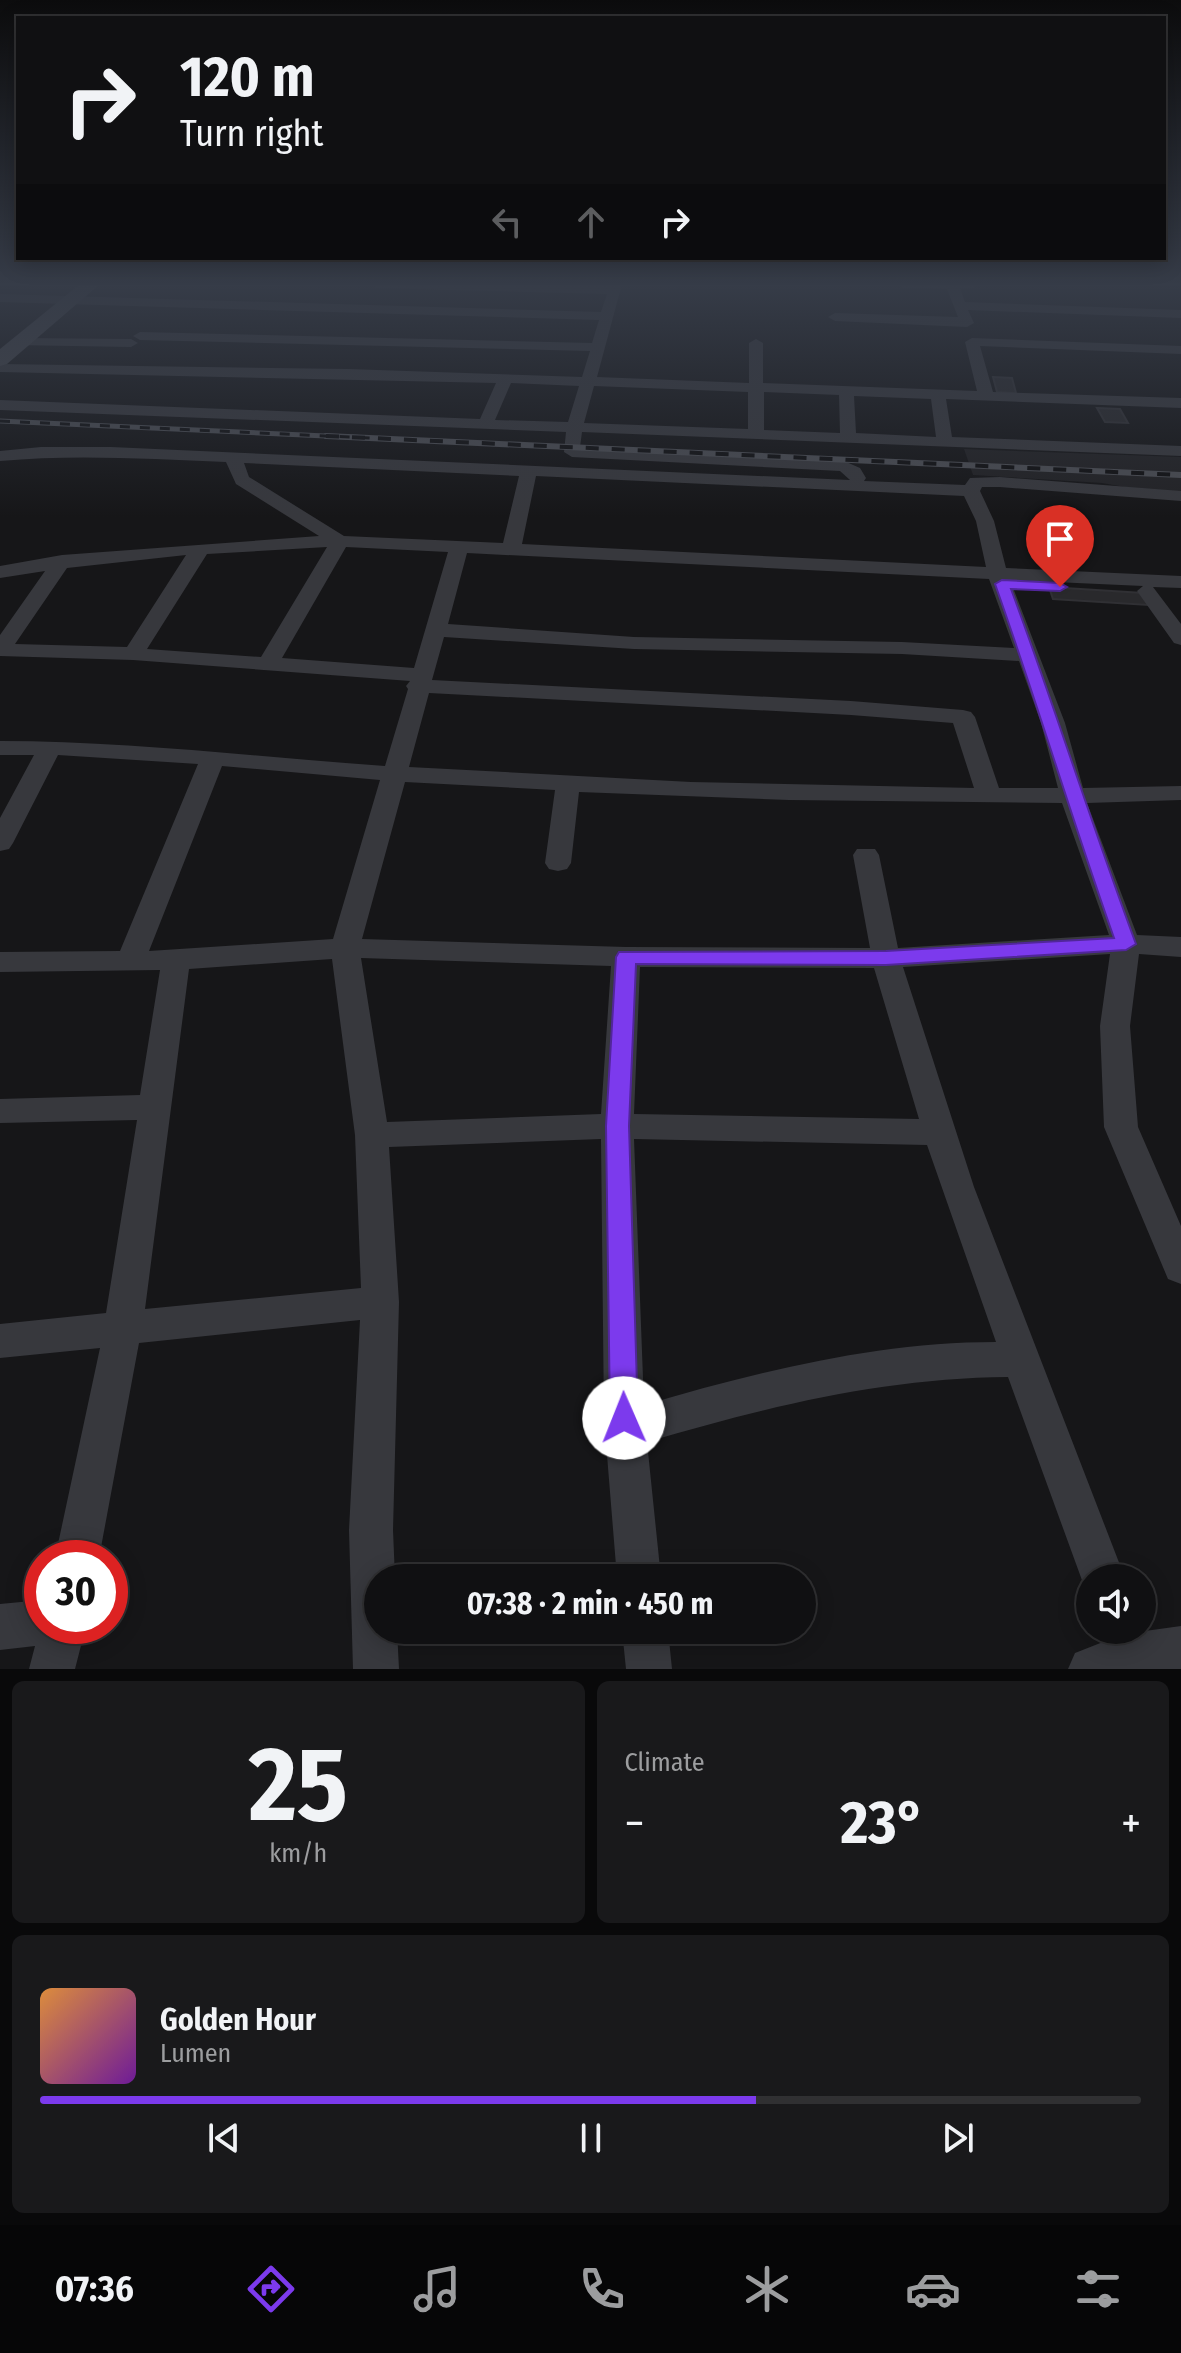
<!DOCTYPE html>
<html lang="en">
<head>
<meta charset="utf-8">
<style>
	:root { --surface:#101012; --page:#19191b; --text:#f1f3f6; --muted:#9c9d9f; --line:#303032; --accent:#7c3aed }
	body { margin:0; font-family:"Fira Sans Condensed",sans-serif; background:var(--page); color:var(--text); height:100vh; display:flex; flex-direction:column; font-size:30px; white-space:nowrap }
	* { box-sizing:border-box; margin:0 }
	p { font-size:26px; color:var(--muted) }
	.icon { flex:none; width:44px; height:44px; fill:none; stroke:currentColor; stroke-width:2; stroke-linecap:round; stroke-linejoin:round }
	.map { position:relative; height:1669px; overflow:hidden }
	.details { display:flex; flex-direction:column; gap:12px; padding:12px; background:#09090a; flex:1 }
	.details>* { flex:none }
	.banner { position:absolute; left:16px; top:16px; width:1150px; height:244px; border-radius:0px; box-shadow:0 4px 20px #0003,0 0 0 2px var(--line); background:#101012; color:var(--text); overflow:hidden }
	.buttons { position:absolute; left:1076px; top:1564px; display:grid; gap:16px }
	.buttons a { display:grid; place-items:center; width:80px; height:80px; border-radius:50%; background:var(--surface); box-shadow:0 4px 20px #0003,0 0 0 2px var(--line); font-size:40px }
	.speed { position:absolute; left:24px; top:1540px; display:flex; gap:16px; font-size:40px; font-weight:700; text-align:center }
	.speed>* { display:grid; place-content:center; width:104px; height:104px; border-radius:50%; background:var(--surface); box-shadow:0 4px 20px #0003,0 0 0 2px var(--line); line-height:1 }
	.speed .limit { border:12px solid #d22; background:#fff; color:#111 }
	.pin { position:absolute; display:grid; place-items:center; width:68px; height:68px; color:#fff; margin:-82px -34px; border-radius:50% 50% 50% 0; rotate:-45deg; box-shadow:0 0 8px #0007 }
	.pin .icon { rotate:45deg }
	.me { position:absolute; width:88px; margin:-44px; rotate:359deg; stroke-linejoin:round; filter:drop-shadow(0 0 6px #0008) }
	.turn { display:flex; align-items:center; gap:28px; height:168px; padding:0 32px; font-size:36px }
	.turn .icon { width:104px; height:104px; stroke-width:2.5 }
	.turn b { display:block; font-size:56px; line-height:68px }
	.lanes { display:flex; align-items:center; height:76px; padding:0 32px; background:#0003; justify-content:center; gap:40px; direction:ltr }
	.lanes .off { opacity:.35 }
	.big { font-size:60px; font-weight:700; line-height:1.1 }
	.details .tile { flex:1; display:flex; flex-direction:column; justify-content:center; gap:12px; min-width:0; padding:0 28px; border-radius:12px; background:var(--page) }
	.details .dial { align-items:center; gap:0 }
	.dial b { font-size:104px; line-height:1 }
	.song { display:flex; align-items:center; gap:24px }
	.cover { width:96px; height:96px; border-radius:12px; background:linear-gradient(135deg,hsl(30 70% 55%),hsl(280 70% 35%)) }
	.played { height:8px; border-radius:4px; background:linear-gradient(90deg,var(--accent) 65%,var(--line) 65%) }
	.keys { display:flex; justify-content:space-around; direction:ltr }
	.heat { display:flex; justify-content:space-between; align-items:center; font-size:44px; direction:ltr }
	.details .tiles { flex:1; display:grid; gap:12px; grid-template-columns:1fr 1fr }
	.tile:last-child { grid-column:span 2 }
	.trip { position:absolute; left:364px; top:1564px; width:452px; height:80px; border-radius:40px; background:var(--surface); box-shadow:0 4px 20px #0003,0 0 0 2px var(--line); font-weight:700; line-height:80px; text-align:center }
	.tab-bar { display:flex; height:128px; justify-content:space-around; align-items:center; background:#060607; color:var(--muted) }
	.tab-bar .icon { width:56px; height:56px }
	.tab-bar .active { color:var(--accent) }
	.tab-bar b { font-size:36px; color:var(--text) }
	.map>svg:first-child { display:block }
	.built { fill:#222225 }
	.building { fill:#29292c; stroke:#303034; stroke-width:2 }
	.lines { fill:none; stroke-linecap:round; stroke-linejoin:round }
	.street { fill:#37383d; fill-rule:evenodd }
	.secondary { fill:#45474d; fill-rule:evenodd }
	.rail-far1-casing { stroke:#4a4c52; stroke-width:5 }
	.rail-casing { stroke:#4a4c52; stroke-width:6 }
	.rail-far1 { stroke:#111113; stroke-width:3; stroke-dasharray:10; stroke-linecap:butt }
	.rail { stroke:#111113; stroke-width:4; stroke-dasharray:13; stroke-linecap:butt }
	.route { fill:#7c3aed; stroke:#51269a; stroke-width:2 }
</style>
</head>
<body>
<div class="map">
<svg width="1181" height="1669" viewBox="0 0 1181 1669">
	<rect width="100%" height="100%" fill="#161618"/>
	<!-- built -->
	<path class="built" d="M964,449L1181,457V497L1102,483L973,475Z"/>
	<!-- building -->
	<path class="building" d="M993,377L1012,378L1016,393L997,392Z
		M1097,408L1120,409L1128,423L1105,422Z
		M1049,587L1143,593L1148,605L1053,599Z"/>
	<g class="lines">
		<!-- street -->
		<path class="street" d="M370,284H622L597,377L749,383V343L756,339L763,343V383L977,391L965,342L972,338L1181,346V354L980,346L993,392L1181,398V408L946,399L952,437L1181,446V456L582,432L580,447L844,461L860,468L866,478L864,481L965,485L970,478L1000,477L1181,491V501L1000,487H982L980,491L994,521L1006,568L1181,576V588L1153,587L1181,624V645L1174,643L1137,591L1143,586L1010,580L1065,723L1083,788L1181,786V800L1087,803L1137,935L1181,937V957L1139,954L1130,1026L1138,1127L1181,1226V1284L1168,1279L1104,1127L1100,1026L1110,954L903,967L974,1187L1125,1578H1090V1595L1087,1594L1008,1377C884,1378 765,1407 647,1442L661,1578H617L604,1418L601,1139L389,1147L399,1302L393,1530L395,1578H378V1630H397L399,1669H353L349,1530L360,1320L139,1343L99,1558H55L100,1348L0,1358V1324L106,1313L137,1120L0,1123V1099L140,1095L160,970L0,972V952L120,951L198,764L58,755L13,843L9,849L0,851V818L34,755H0V741C129,741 256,757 385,766L408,689L406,686L410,681L133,660L0,656V635L45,571L0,578V566L62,555L319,536L236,484L226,462C151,459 75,454 0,461V451L41,447H111L850,480L840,471L572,457L564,452L566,432L0,410V400L480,419L496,383L0,372V364L348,369L582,377L590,351L140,340L133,336L140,332L592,343L599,320L0,302V294L601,312L607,294L376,288ZM511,383L579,386L568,422L495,420ZM594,386L748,392V429L584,423ZM764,392L839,395L840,433L764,430ZM854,396L931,399L936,437L856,433ZM244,463L519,476L503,543L344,536L249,477ZM536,476L964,496L976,521L986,567L522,544ZM327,547L261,657L147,649L207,554ZM346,547L448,552L414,668L282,658ZM467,553L989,579L1014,648L902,642L634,637L448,624ZM186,555L127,647L15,644L67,568ZM444,637L634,649L902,654L1019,661L1041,723L1058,788H999L975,717L971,712L963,710L851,701L432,680ZM429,693L851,715L953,723L974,788L691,782L409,767ZM222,766L380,780L333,939L149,951ZM405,782L555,790L545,863L549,869L558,871L567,869L571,863L579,792L789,800L1062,803L1109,935L898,948L879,855L875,849H857L853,855L870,948L626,947L362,939ZM361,958L611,966L601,1114L387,1122ZM332,959L355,1135L361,1288L145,1309L189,969ZM640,967L874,968L919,1119L634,1114ZM634,1139L927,1145L996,1342C876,1342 758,1372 644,1405Z
			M897,284H979L973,288H960L965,302L1181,310V318L968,310L974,323L967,327L835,321L828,317L835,313L958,317L947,289L903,288Z
			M19,338L131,339L138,343L131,347L14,345L12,342Z
			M42,1600V1626H86L75,1669H29L35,1646L0,1650V1604Z
			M1142,1623L1145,1631L1181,1626V1669H1068L1075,1653L1103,1642L1099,1630H1142Z
			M622,1630H668L672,1669H626Z"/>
		<!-- secondary -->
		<path class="secondary" d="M80,284H100L7,364L0,366V349Z"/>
		<!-- rail-far1 casing -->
		<g class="rail-far1-casing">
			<path id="rail-far1" d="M0,421L370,438"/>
		</g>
		<!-- rail casing -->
		<g class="rail-casing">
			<path id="rail" d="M326,436L1181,475"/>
		</g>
		<!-- rail-far1 -->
		<use href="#rail-far1" class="rail-far1"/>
		<!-- rail -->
		<use href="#rail" class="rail"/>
	</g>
	<!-- sky -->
	<linearGradient id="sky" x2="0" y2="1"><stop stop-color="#0c0c0d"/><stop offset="0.55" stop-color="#363c48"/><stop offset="1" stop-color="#363c48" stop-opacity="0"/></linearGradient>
	<rect width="1181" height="517" fill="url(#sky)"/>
	<!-- route -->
	<path class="route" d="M1002,580L1060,583L1067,587L1060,591L1011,589C1055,707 1092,826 1136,944L1126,950L886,965L636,964L629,1126L638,1418L634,1427L624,1431L614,1427L610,1418L606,1126L616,957L619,952L886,951L1114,938C1072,820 1037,702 995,584Z"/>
</svg>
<div class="buttons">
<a><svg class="icon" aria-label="sound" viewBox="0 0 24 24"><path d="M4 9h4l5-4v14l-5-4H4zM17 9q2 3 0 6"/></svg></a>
</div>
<div class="speed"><div class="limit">30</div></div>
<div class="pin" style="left:1060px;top:587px;background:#d93025"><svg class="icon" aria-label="arrive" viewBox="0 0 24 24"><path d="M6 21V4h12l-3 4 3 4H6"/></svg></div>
<svg class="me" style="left:624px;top:1418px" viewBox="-20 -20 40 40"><circle r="19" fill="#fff"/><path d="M0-13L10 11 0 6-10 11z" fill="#7c3aed"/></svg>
<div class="trip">07:38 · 2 min · 450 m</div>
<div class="banner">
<div class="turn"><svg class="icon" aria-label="right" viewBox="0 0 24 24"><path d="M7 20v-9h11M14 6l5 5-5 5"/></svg><div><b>120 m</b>Turn right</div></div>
<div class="lanes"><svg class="icon off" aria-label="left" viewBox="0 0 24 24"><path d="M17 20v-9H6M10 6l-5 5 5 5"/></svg><svg class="icon off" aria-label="ahead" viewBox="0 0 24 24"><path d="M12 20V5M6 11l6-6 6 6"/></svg><svg class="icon" aria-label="right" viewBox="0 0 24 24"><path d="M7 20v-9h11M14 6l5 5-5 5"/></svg></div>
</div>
</div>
<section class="details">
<div class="tiles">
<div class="tile dial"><b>25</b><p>km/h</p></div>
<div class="tile"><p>Climate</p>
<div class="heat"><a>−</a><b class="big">23°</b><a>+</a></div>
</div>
<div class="tile">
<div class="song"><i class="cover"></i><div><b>Golden Hour</b><p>Lumen</p></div></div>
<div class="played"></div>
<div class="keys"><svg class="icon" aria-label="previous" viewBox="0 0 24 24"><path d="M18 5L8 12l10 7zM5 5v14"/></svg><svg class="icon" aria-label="pause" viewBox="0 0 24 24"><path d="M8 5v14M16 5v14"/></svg><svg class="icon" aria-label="next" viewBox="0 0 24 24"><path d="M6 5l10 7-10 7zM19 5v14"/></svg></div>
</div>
</div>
</section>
<nav class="tab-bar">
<b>07:36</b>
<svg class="icon active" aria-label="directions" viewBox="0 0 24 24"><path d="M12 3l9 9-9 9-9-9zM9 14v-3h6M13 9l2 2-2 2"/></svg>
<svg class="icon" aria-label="music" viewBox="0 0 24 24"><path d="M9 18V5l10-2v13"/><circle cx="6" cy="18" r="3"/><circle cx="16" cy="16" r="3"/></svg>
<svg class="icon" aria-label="phone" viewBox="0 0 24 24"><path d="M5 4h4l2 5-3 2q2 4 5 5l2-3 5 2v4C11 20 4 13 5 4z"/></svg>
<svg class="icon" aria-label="climate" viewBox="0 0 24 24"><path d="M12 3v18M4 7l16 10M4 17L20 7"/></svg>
<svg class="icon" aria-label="car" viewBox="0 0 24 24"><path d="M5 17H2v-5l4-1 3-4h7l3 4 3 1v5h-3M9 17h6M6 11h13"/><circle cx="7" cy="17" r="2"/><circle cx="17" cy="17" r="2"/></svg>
<svg class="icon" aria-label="filters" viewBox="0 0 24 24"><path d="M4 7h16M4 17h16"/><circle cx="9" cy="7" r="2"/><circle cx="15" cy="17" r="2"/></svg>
</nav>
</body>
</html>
